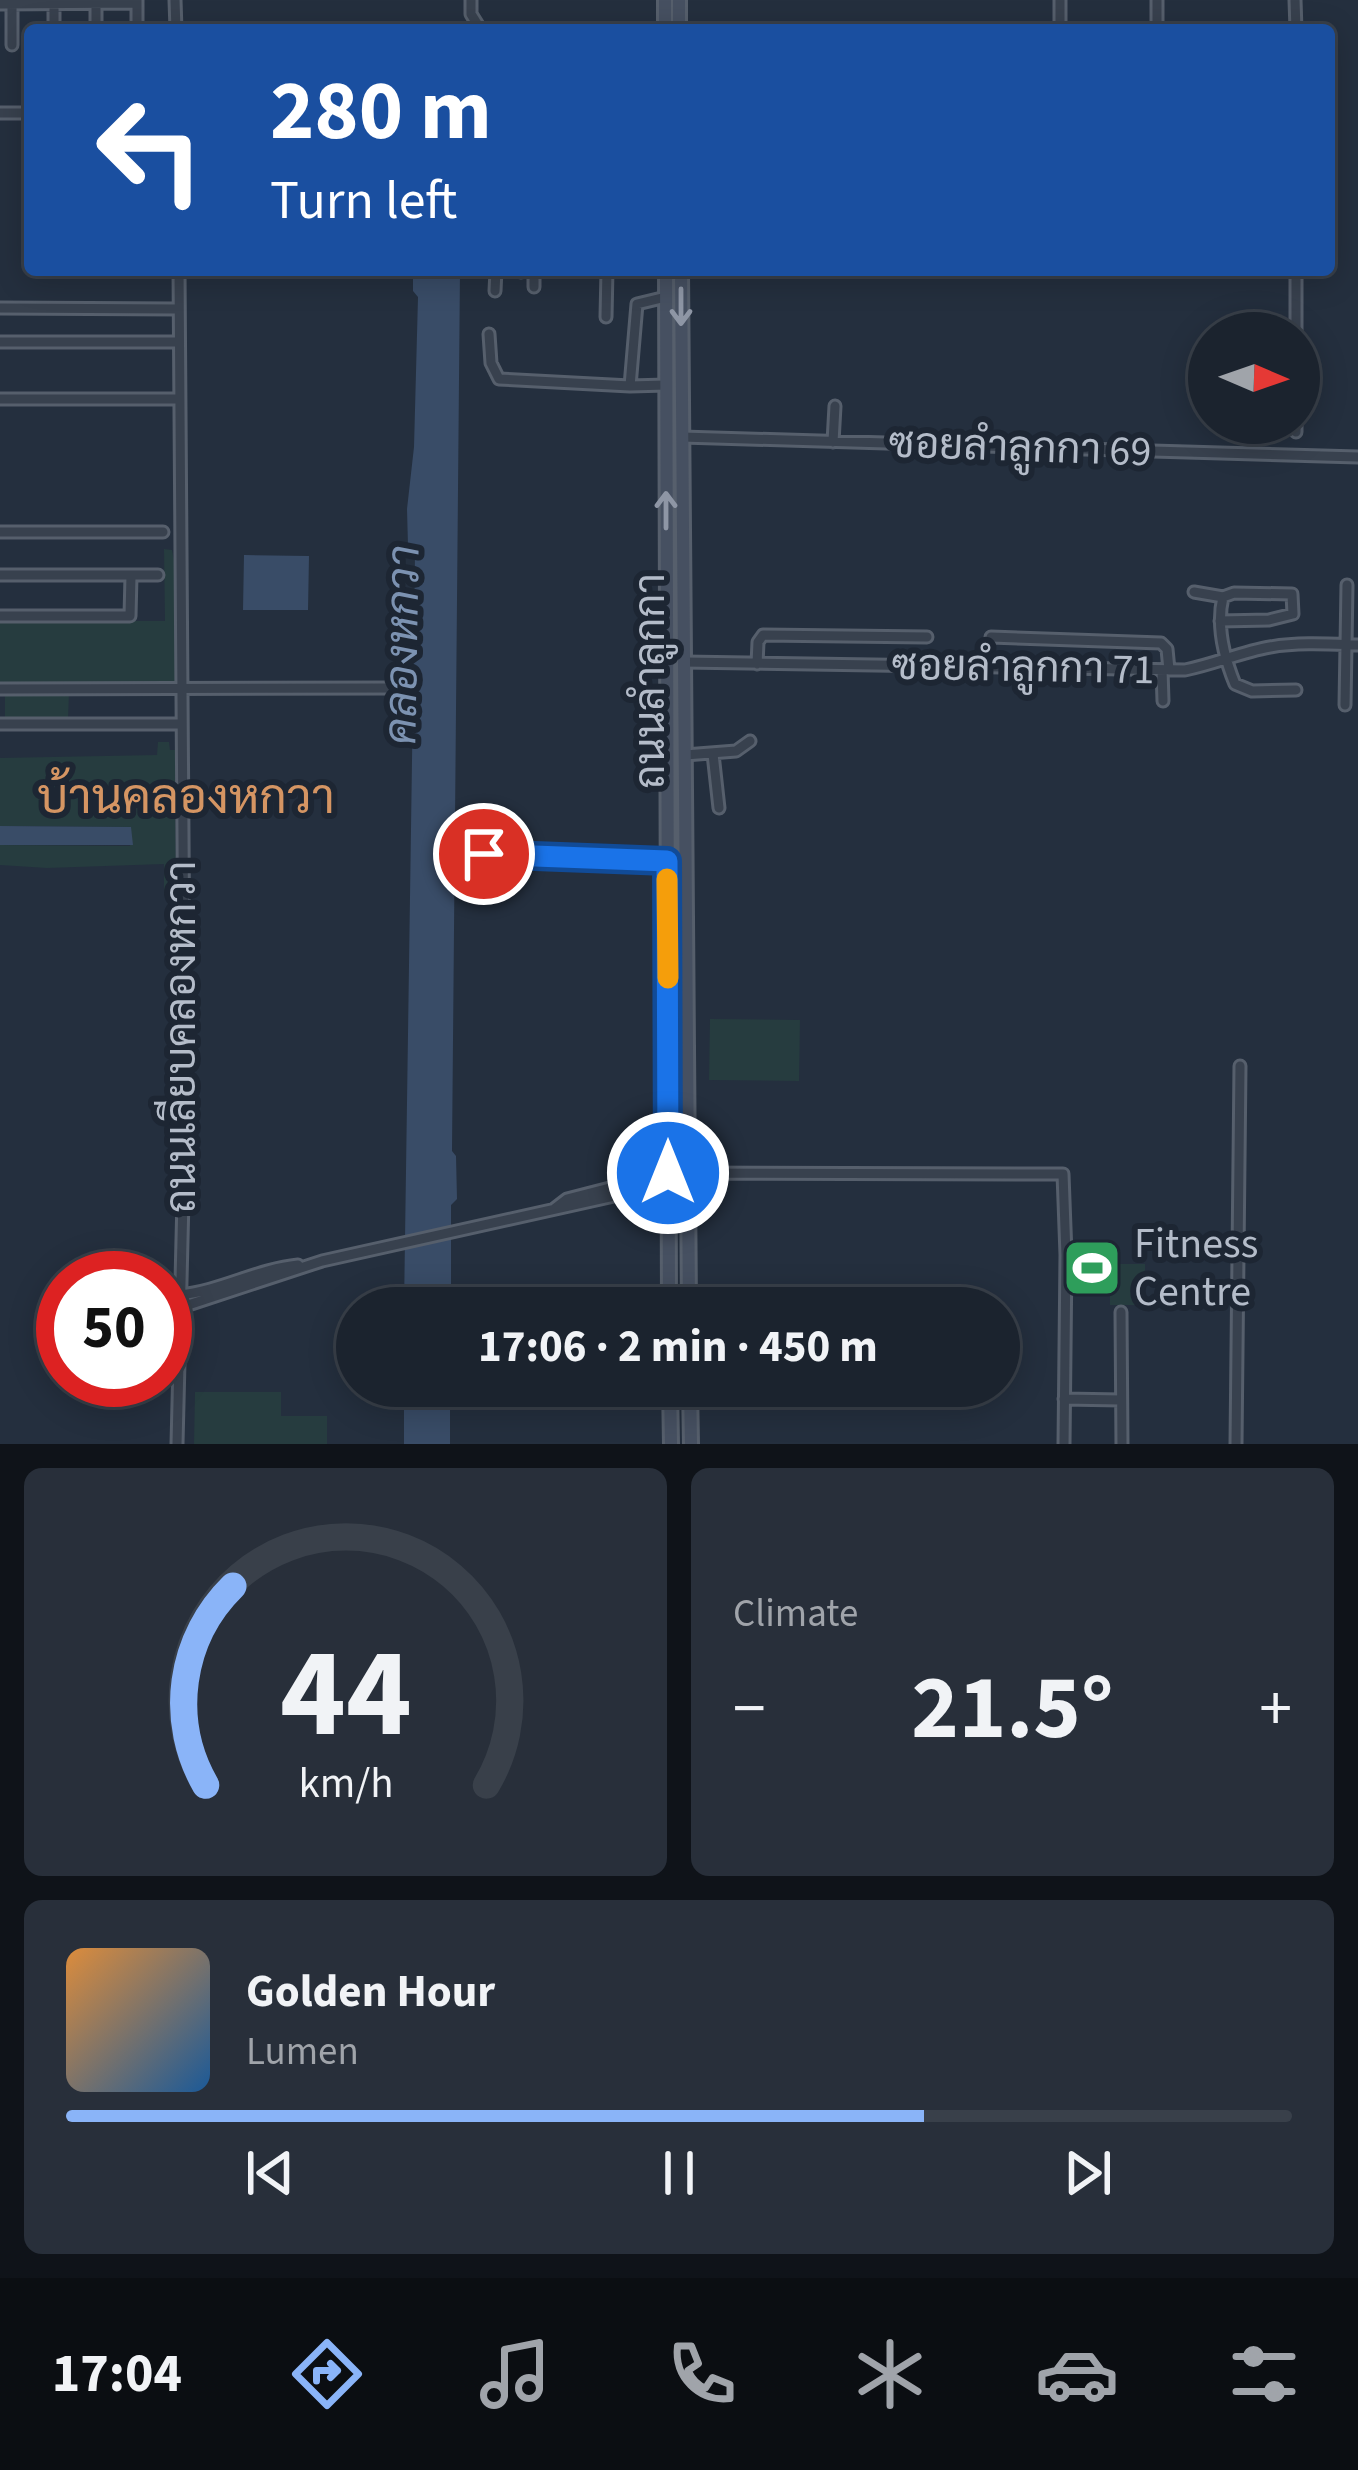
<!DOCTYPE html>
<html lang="en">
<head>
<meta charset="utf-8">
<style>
	:root { --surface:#1b232e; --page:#282f3a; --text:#f1f3f6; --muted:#a0a4aa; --line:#39404a; --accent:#8ab4f8 }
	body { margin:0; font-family:"Source Sans 3",Sarabun,sans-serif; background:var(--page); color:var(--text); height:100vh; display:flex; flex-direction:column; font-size:45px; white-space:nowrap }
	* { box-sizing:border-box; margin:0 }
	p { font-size:39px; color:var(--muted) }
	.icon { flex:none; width:66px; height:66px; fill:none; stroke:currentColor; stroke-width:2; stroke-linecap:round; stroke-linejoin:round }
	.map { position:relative; height:1444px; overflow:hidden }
	.panel { display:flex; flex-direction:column; gap:24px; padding:24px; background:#0f1319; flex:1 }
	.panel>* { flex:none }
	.guide { position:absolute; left:24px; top:24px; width:1311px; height:252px; border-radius:12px; box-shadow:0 6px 30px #0003,0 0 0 3px var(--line); background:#1a4fa0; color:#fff; overflow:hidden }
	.needle { width:78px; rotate:92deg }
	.fabs { position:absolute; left:1188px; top:312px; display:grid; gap:24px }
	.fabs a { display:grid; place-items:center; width:132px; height:132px; border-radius:50%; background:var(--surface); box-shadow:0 6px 30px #0003,0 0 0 3px var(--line); font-size:60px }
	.speed { position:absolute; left:36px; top:1251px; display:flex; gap:24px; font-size:60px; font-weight:700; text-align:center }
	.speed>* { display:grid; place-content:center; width:156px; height:156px; border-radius:50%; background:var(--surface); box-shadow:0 6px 30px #0003,0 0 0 3px var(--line); line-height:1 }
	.speed .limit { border:18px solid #d22; background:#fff; color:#111 }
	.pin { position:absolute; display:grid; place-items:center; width:102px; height:102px; color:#fff; margin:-51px; border:6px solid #fff; border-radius:50%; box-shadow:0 3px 12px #0007 }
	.me { position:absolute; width:132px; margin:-66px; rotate:0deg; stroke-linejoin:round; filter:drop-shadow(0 0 9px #0008) }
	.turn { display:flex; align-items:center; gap:42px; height:252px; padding:0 48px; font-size:54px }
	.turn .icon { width:156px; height:156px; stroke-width:2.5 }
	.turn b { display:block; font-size:84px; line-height:102px }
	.big { font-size:90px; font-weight:700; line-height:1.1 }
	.panel .card { flex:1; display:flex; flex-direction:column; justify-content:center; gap:18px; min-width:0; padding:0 42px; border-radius:18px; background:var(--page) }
	.panel .dial { align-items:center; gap:0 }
	.dial svg { height:312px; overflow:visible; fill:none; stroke:var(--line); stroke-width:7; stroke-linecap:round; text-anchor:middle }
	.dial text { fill:var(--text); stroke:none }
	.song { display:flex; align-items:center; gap:36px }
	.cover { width:144px; height:144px; border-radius:18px; background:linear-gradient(135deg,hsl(30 70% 55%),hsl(210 70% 35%)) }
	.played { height:12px; border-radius:6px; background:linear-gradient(90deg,var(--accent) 70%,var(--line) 70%) }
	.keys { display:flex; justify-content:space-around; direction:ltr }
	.heat { display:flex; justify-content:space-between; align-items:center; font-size:66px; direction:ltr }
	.panel .tiles { flex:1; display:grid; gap:24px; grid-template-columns:1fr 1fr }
	.card:last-child { grid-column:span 2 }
	.trip { position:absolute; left:336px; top:1287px; width:684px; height:120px; border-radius:60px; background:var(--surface); box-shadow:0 6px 30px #0003,0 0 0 3px var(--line); font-weight:700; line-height:120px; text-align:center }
	.tabs { display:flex; height:192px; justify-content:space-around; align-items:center; background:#0b0e12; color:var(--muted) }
	.tabs .icon { width:84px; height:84px }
	.tabs .selected { color:var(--accent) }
	.tabs b { font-size:54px; color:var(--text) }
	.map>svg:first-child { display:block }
	.green { fill:#263c3f }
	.water { fill:#394c67 }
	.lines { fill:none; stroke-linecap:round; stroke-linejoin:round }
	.minor-casing { stroke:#565f6c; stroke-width:15 }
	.secondary-casing { stroke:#565f6c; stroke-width:18 }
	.minor { stroke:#38414e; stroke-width:9 }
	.secondary { stroke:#465061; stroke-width:12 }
	.oneway { stroke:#8e96a5 }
	.route-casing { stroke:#114b97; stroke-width:30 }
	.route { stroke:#1a73e8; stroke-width:21 }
	.slow { stroke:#f59e0b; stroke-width:21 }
	.labels { text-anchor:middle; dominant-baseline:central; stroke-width:12; stroke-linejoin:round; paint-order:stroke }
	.street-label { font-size:42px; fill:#b4bcc9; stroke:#1d2633 }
	.poi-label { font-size:42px; fill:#b4bcc9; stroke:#1d2633; text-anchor:start }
	.water-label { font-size:45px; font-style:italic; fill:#7c92b1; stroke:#1d2633 }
	.quarter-label { font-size:48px; fill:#d59563; stroke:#1d2633 }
</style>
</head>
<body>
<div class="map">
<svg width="1358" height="1444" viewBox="0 0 1358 1444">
	<rect width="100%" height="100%" fill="#242f3e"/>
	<!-- green -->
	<path class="green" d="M164,549L172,550L175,566V684L0,685V621H165Z
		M5,692L69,693L68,719L5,720Z
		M158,742H169L170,750H175L176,892L164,894V864L47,868L0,865V845L130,846L131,827L0,826V758L157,755Z
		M710,1019L800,1020L799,1081L709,1080Z
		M1110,1264H1145V1305H1110Z
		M195,1392H281V1416H327V1444H194Z"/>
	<!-- water -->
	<path class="water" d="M413,270H460L452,1151L456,1156L457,1199L451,1205V1308H404L415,555L408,546L407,509L414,447L418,297L413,291Z
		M244,555L309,556L308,610H243Z
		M0,826L131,827L133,845H0Z
		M404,1386H450V1444H404Z"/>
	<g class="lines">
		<!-- minor casing -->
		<g class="minor-casing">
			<path id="minor" d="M54,0V30
				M137,0V30
				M175,0L176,30
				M471,0V14L481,30
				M1060,0V30
				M1157,0V30
				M1295,0L1296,30
				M0,4L137,3
				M96,30V0
				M12,45V2
				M0,113H30
				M521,270V272
				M1296,270V333
				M534,287V270
				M495,291L496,270
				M0,308L178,309
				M606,317L607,270
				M489,334L491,363L499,379L630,386L637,304L666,297
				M0,342H178
				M630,386L666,385
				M0,399H178
				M1296,423V432
				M682,437L1358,457
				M833,442L835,406
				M0,532H163
				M0,575H158
				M1194,592L1223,597
				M0,616H130L131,576
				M1220,621L1269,620L1293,614L1292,594L1234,593L1223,597C1216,626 1224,657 1235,684L1252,691L1296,690
				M991,637L1161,643L1167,649L1169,670
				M684,662L1185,670C1215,664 1241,652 1270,647C1298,642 1330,644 1358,645
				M757,664L758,642L763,635L927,637
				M1162,670L1163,701
				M0,689L398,688
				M1345,705L1347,585
				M0,724H179
				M713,754L719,808
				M685,755L736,751L750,741
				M484,854L667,861
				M554,1209L567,1199L668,1173L1063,1174L1066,1255L1064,1444
				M179,1295C221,1291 257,1269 298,1265
				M517,1299L669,1303
				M179,1308L322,1261L668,1184L714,1179L720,1174
				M1121,1312L1122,1444
				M1064,1399L1121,1400
				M177,1444L185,1118L179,270
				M1236,1444L1240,1066"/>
		</g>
		<!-- secondary casing -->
		<g class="secondary-casing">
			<path id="secondary" d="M665,0V30
				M679,0V30
				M666,270L669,1308
				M681,270L689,1308
				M670,1386L671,1444
				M690,1386L691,1444"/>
		</g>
		<!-- minor -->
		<use href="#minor" class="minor"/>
		<!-- secondary -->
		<use href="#secondary" class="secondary"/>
	</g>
	<!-- one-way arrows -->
	<defs><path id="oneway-shaft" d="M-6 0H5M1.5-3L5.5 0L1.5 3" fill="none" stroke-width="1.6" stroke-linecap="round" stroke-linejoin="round" transform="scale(3)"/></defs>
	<g class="oneway">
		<use href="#oneway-shaft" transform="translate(681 307) rotate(90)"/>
		<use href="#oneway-shaft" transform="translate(666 510) rotate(-90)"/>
	</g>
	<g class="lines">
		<!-- route casing -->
		<g class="route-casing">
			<path id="route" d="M484,854L667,861L668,1173"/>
		</g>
		<!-- route -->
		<use href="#route" class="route"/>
		<!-- slow -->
		<path class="slow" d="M667,879L668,978"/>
	</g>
	<!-- icons -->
	<defs>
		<g id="stadium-square" transform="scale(3)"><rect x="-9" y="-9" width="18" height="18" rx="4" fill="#2e9e5b" stroke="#1d2633"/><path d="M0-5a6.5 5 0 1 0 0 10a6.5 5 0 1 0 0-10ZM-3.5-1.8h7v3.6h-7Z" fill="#fff"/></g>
	</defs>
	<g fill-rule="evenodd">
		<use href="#stadium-square" x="1092" y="1268"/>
	</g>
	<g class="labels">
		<!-- street labels -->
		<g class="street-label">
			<text transform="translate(1020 448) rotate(2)">ซอยลำลูกกา 69</text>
			<text transform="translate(1023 668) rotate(1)">ซอยลำลูกกา 71</text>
			<text transform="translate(651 681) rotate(-90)">ถนนลำลูกกา</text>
			<text transform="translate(182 1037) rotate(-90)">ถนนเลียบคลองหกวา</text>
		</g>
		<!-- poi labels -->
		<g class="poi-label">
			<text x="1134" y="1244">Fitness<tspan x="1134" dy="48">Centre</tspan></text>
		</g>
		<!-- water labels -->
		<g class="water-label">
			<text transform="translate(403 645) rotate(-89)">คลองหกวา</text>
		</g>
		<!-- quarter labels -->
		<g class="quarter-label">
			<text x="186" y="798">บ้านคลองหกวา</text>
		</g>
	</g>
</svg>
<div class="fabs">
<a><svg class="needle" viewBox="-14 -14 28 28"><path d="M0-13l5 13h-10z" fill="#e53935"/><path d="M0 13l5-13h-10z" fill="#a0a4aa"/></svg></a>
</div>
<div class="speed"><div class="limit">50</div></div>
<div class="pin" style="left:484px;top:854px;background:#d93025"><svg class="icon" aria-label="arrive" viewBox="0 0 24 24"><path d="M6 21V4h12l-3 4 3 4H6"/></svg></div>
<svg class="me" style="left:668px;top:1173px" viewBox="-20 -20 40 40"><circle r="17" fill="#1a73e8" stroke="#fff" stroke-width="3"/><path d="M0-11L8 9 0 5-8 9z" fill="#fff"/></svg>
<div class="trip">17:06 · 2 min · 450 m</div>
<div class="guide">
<div class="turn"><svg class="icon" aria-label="left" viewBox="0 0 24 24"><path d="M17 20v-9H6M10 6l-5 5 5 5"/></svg><div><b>280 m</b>Turn left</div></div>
</div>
</div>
<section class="panel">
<div class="tiles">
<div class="card dial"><svg viewBox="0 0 100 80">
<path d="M14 69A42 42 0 1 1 86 69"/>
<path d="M14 69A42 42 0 0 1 21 18" stroke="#8ab4f8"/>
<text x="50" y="56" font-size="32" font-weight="700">44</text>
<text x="50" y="72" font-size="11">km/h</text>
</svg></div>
<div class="card"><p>Climate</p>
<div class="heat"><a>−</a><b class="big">21.5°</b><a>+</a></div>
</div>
<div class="card">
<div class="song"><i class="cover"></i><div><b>Golden Hour</b><p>Lumen</p></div></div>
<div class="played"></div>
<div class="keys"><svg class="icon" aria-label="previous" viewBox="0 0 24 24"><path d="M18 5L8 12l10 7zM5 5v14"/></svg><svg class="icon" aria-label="pause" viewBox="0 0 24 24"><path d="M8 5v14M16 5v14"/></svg><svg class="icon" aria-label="next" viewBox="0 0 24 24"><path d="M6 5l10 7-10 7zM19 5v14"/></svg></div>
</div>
</div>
</section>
<nav class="tabs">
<b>17:04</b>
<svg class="icon selected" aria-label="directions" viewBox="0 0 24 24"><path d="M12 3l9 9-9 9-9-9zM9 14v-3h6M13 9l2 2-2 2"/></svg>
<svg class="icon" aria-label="music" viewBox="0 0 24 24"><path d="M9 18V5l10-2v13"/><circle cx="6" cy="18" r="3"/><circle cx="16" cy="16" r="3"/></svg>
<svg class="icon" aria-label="phone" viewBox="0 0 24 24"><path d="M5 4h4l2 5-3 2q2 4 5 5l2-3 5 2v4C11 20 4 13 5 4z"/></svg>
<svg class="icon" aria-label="climate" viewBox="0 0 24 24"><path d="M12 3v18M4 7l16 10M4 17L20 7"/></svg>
<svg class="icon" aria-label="car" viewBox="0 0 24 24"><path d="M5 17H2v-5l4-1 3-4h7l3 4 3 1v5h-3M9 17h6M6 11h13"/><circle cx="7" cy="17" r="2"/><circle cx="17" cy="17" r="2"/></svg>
<svg class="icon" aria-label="filters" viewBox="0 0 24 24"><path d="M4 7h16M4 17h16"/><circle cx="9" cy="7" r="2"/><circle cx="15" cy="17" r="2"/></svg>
</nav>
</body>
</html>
